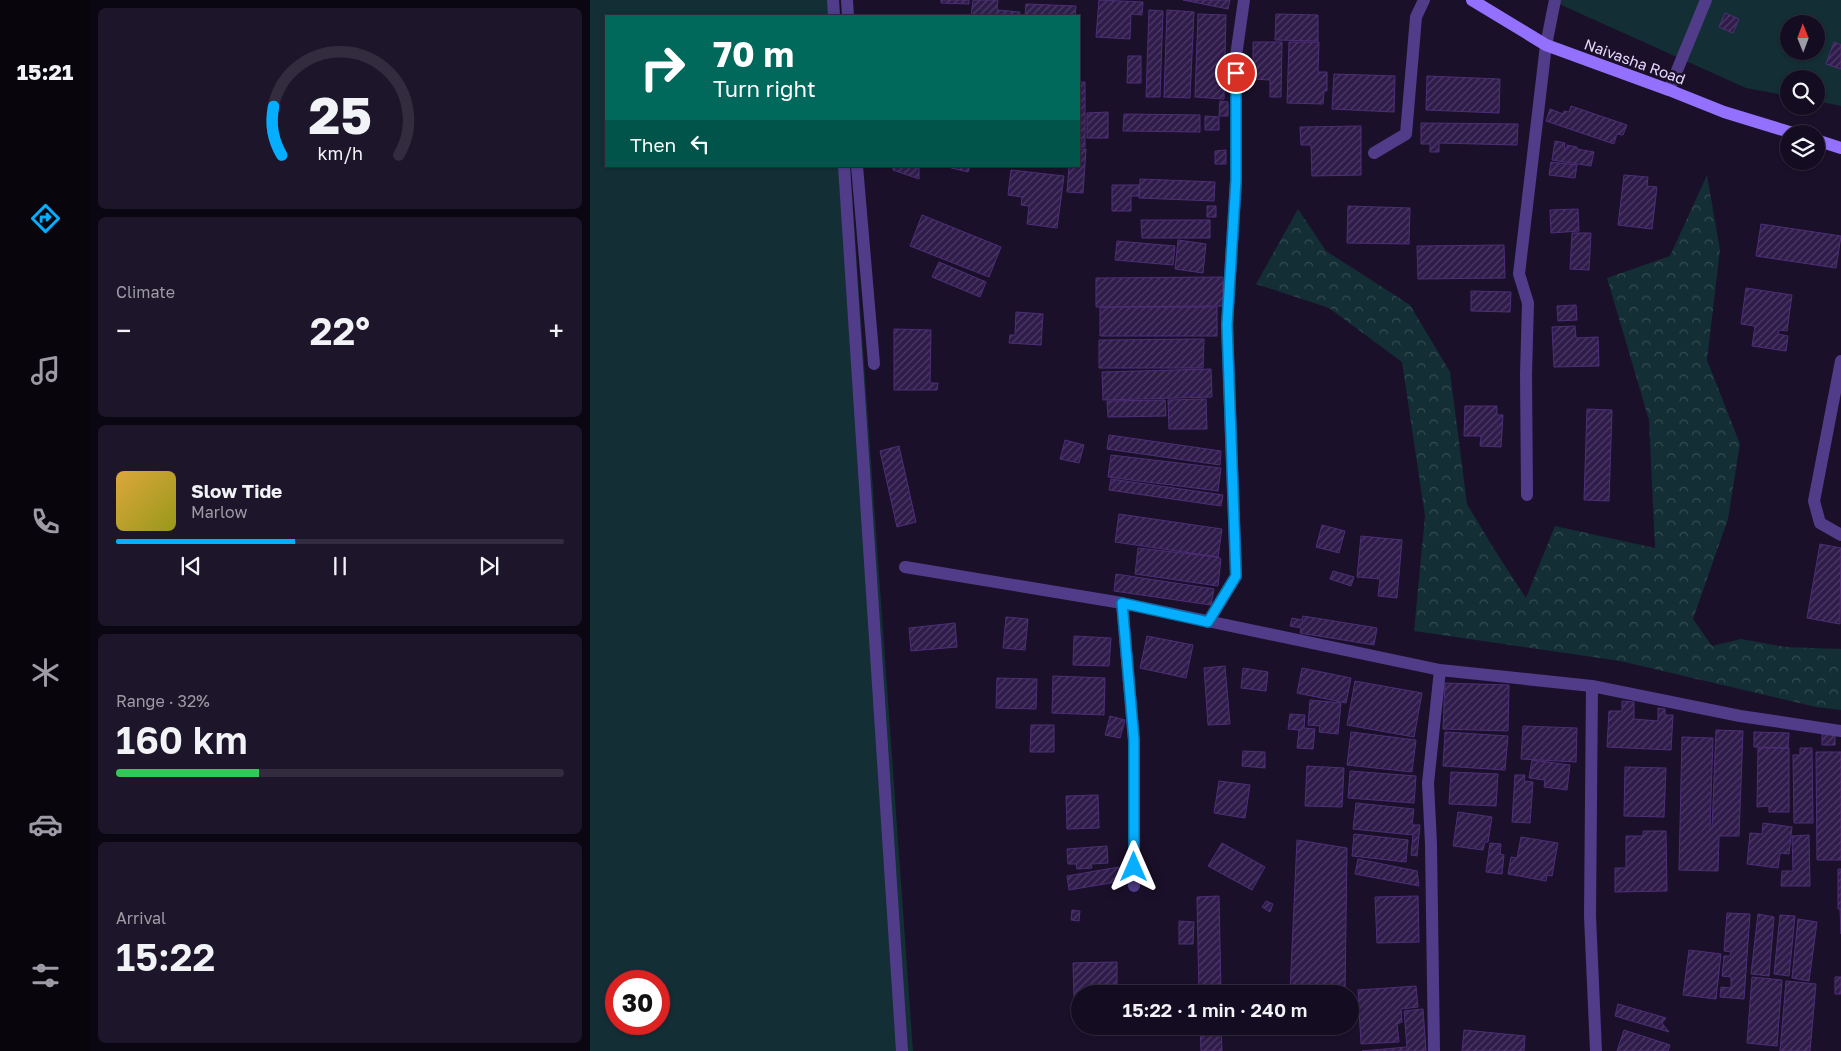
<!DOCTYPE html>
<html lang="en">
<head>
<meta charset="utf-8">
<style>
	:root { --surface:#140c20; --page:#1d1529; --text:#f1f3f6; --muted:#9d9ba5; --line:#332c3e; --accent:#05aeff }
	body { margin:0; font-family:"Golos Text",sans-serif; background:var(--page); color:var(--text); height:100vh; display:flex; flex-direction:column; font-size:19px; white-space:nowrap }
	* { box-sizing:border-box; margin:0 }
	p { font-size:16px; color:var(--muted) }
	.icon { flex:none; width:28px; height:28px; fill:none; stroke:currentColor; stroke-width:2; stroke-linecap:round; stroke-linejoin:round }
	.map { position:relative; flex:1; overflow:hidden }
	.details { display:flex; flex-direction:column; gap:8px; padding:8px; background:#0b0712; width:500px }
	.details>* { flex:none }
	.banner { position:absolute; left:15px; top:15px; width:475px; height:152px; border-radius:0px; box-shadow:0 1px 4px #0004,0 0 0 1px var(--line); background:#00695c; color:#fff; overflow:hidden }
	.needle { width:32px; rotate:359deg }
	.controls { position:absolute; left:1190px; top:15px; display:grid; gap:10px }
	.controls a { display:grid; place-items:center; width:45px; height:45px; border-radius:50%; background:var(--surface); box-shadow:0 1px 4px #0004,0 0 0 1px var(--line); font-size:25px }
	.speed { position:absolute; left:15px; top:970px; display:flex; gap:10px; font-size:25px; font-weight:700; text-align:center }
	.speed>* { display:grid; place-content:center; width:65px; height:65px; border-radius:50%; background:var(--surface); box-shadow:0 1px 4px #0004,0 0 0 1px var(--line); line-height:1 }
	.speed .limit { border:8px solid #d22; background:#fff; color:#111 }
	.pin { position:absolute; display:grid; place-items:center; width:42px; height:42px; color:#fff; margin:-21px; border:2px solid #fff; border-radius:50%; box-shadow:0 1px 5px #0007 }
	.me { position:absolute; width:55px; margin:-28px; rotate:0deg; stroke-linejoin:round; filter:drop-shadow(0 0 4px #0008) }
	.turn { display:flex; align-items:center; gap:18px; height:105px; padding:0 25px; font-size:22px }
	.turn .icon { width:65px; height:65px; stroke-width:2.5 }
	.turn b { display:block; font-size:35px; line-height:42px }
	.then { display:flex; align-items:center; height:48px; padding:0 25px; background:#0003; gap:10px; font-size:19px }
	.big { font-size:38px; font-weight:600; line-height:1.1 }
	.details .widget { flex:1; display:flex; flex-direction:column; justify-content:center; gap:8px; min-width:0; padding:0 18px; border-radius:8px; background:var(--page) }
	.details .dial { align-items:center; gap:0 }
	.dial svg { height:130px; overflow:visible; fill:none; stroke:var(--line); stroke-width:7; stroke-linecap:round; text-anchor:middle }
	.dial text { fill:var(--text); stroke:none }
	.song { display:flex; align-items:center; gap:15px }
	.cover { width:60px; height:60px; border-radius:8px; background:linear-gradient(135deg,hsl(40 70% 55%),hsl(60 70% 35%)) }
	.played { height:5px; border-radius:2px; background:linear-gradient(90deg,var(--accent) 40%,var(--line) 40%) }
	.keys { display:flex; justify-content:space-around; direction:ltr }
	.heat { display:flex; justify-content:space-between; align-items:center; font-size:28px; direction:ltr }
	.charge { height:8px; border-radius:4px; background:linear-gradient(90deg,#34c759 32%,var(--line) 0) }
	.trip { position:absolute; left:481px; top:985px; width:288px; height:50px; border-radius:25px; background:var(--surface); box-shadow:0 1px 4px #0004,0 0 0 1px var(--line); font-weight:600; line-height:50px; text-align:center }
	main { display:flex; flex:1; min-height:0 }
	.dock { display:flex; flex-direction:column; width:90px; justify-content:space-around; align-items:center; background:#08050d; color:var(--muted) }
	.dock .icon { width:35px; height:35px }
	.dock .on { color:var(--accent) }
	.dock b { font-size:22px; color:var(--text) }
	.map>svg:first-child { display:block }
	.green { fill:#132e34; fill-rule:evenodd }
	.forest { fill:url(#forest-crowns) }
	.building { fill:url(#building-hatch); stroke:#4d2e77 }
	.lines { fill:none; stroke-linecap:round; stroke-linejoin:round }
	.lane { stroke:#503c89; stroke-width:12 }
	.street { stroke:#503c89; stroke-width:12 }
	.secondary { stroke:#9470ff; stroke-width:12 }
	.route-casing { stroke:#0371a6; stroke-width:12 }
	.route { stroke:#05aeff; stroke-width:9 }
	.labels { text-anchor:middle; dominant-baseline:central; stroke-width:5; stroke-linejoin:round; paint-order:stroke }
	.street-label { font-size:15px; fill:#e6d9ff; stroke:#1b102a }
</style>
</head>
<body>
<main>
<nav class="dock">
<b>15:21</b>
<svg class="icon on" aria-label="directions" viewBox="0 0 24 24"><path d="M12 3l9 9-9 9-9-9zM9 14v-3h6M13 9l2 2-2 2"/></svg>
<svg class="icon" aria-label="music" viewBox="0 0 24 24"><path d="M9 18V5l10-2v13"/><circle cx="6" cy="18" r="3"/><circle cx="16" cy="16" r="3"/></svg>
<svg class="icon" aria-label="phone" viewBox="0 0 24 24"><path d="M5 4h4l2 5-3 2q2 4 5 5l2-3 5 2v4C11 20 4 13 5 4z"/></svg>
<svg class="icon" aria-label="climate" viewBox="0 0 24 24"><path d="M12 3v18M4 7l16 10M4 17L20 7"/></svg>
<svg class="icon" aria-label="car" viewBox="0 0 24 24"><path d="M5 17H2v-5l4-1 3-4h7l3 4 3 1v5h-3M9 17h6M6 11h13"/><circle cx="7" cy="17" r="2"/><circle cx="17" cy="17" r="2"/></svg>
<svg class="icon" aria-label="filters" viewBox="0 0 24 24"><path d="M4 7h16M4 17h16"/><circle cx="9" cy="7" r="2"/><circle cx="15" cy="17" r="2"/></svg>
</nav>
<section class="details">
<div class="widget dial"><svg viewBox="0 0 100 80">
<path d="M14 69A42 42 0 1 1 86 69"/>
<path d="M14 69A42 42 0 0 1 9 39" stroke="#05aeff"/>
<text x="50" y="56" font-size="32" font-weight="700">25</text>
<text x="50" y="72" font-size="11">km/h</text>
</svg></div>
<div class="widget"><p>Climate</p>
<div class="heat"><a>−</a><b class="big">22°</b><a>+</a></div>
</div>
<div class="widget">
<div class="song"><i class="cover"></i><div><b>Slow Tide</b><p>Marlow</p></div></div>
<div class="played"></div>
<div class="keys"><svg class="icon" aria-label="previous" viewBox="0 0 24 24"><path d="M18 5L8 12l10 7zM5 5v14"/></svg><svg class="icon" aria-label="pause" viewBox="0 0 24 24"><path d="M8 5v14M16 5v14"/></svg><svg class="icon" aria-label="next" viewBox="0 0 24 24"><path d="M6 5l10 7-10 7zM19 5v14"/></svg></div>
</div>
<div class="widget"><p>Range · 32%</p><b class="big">160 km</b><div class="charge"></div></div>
<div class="widget"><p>Arrival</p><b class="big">15:22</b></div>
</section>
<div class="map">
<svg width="1251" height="1051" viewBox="0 0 1251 1051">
	<defs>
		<pattern id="forest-crowns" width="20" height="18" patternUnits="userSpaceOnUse" patternTransform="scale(1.25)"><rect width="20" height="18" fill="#132e34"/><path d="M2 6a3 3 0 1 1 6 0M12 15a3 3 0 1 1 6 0" fill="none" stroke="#354c52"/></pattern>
		<pattern id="building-hatch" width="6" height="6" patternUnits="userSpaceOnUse" patternTransform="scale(1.25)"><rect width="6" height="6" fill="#301c4b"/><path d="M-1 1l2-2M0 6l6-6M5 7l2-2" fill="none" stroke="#4e3c66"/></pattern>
	</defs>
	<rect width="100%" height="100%" fill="#1b102a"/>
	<!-- green -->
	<path class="green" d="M0,0H249L250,16H16V166H260L323,1051H0ZM26,981H69V1024H26Z
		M960,0H1251V106L1226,101V79H1199V96L1156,88ZM1199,24H1226V51H1199Z"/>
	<!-- forest -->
	<path class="forest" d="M1117,175L1130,250L1117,360L1150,444L1138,519L1103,619L1122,646L1151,639L1196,647L1251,649V710L1226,707L1030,661L824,631L835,516L812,362L739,308L666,284L708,209L736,251L820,305L860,372L877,504L904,549L936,598L965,526L1065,548L1059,420L1017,278L1080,256Z"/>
	<!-- building -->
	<path class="building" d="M351,0H379V4L351,3Z
		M383,0H408L407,10L430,12L429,16H381Z
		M509,0L553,2L552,15L541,14L540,39L506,37Z
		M593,0H640L638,9Z
		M436,4L486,6L485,16H435Z
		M559,10L573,11L570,97H556Z
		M577,10L604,12L600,98L574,97Z
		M1135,13L1149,19L1143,33L1129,27Z
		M608,14L636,15L634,99L605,97Z
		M686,14L728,15V41L685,40Z
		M663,42H692L691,97H680V80L663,79Z
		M699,42H729L728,72H737V91H734L733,104L697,103Z
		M1244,42L1251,45V69L1236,64Z
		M538,56H551V83H537Z
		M744,74L805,76L804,112L742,109Z
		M837,76L910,79L909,113L836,110Z
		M489,82H495V147H489Z
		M630,101L638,102V116H629Z
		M981,106L1037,125L1033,135L1027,134L1024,144L956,121L960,109L973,114L974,111L979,112Z
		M518,112V138H497V113Z
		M534,114L610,115V132L533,131Z
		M615,116L629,117V130H615Z
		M831,123L928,124L927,145L849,143V152H840V144H831Z
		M771,126V175L722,176L721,145H711L710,127Z
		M965,141L975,143L974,148H977V145L987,147V149L1004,152L1001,166L962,160Z
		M489,149H496L493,193L477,192L479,166H489Z
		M636,150V164H625V151Z
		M961,162L987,165L985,178L959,175Z
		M303,166H329V179L303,170Z
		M361,166H380L378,172L361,168Z
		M421,170L474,176L467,228L437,224L439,206L431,205L432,197L418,195Z
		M1034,175L1058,177L1057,186L1067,187L1062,229L1028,225Z
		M550,179L625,182L624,201L549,198Z
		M522,185H549V196H541V211H522Z
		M617,206H626V217H617Z
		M758,206L820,208L819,244L757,243Z
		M988,209L989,231L961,233L960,210Z
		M332,215L411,247L399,277L320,246Z
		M551,220H620V238H552Z
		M1171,224L1251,236L1246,268L1166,256Z
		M982,233H1001L999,270L980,269Z
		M588,240L616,244L613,273L585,269Z
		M527,241L585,246L583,265L525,260Z
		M914,245L915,278L828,279L827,246Z
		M349,262L396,282L390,297L342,277Z
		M633,277V306L506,307V278Z
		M1156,288L1202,295L1197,331L1189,330L1188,334L1198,336L1196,351L1162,346L1165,326L1151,324Z
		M881,291L921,292L920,312L881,311Z
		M986,305L987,320L968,321L967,306Z
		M510,307H627V336H510Z
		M426,312L453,314L451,345L419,343L420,335H425Z
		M985,326L986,338L1008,337L1009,366L964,367L962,327Z
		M304,329L341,330L340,383H348L347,390H304Z
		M614,339L613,368H509V340Z
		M621,369L622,397L513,400L512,372Z
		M616,399L617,429H579L578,400Z
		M575,400L576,416L518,417L517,401Z
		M875,406H907V415H913L911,447L890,446L891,436H874Z
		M997,409L1022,410L1019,501L994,500Z
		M519,435L631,451L630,465L517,449Z
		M475,440L494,445L489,463L470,459Z
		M309,446L326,522L307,527L290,451Z
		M521,455L631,468L628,491L518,477Z
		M521,479L633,495L631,506L519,490Z
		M529,514L632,529L628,557L525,542Z
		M732,525L755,531L749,553L726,547Z
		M771,536L812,540L807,598L788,596L790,579L767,577Z
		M1230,544L1251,548L1250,624L1217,618Z
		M548,548L628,557L631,559L628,586L545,574Z
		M743,571L764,577L761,586L740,579Z
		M526,574L624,589L621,605L524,591Z
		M713,616L787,628L784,645L710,633L711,628L700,626L702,618L712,620Z
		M416,617L438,619L435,650L413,648Z
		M365,623L367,647L321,651L319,628Z
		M484,636L521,638L519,666L483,665Z
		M557,636L603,645L596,678L550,668Z
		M635,666L640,724L618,725L614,668Z
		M653,668L678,672L676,691L651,688Z
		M712,668L761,678L756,703L707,693Z
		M463,676L515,678L514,715L462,713Z
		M407,678L447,679L446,709L406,708Z
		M765,681L832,693L824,737L757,725Z
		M855,683L919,685L918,731L853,729Z
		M720,700L751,703L748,734L729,732L730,726L718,725Z
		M1032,701L1044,702V719L1068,721V708L1075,709V715H1083L1081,750L1017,747L1019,711H1032Z
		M700,714L715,715L714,728L725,729L723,749L707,748L709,730L698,729Z
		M520,716L535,720L530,738L515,735Z
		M441,725H464V752H440Z
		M933,726L987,728L986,762L931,759Z
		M1126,730L1153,731L1149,836H1129L1128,871L1089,870L1092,737L1123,738L1120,828H1122Z
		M761,732L826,740L822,772L757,765Z
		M855,732L918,736L915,770L853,766Z
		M1164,732L1199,733L1198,748L1164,747Z
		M1232,734H1245V745H1232Z
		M1168,748H1199V812H1179V806L1167,807Z
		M1210,748H1222L1223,823H1204L1203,755H1210Z
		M653,751L675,752V768L652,766Z
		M1226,752H1251V860H1227Z
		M942,760L980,765L977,790L954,787L955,780L939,778Z
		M717,766L754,768L752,807L715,806Z
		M1035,767L1076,768L1074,817L1034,816Z
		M760,771L826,776L824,803L758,798Z
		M861,772L908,774L906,806L859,804Z
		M925,775H935L934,781L943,782L940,823L922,822Z
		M629,781L660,785L655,818L624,813Z
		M508,795L509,828L477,829L476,796Z
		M766,803L824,809L822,825H830L827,856L821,855L823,835L763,829Z
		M868,812L902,817L898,842H895L893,850L863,846Z
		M1173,823L1202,827L1199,854L1190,853L1188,868L1157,864L1160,833L1172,834Z
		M1053,831H1076L1077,891L1025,892V868H1036V836H1053Z
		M764,834L818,840L816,862L762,856Z
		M1219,835L1220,886H1191L1192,871H1203L1202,836Z
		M931,837L968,843L962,876L957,875L956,881L918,874L921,857L927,858Z
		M707,840L757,848L755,994L700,992Z
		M632,843L675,867L662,890L618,866Z
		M900,843L911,844L910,854L914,855L912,874L896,872Z
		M517,846L518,863L501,864L502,868L487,869L486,864H478L477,849Z
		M768,859L827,871L829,886L765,874Z
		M529,867L532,881L479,890L477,876Z
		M1248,869H1251V934L1250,909H1248Z
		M629,896L631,994H609L607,897Z
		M828,896L829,942L787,943L785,897Z
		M676,901L683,904L680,912L672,907Z
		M482,910L490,911L489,921L481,920Z
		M1137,913L1160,914L1154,999L1130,997L1131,987L1141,988V977L1132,976L1134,956H1140L1141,952L1134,951Z
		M1168,914L1184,917L1179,976L1161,974Z
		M1190,915L1205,916L1199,976L1184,974Z
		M1208,919L1227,922L1219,981L1202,978Z
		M589,921L604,922L603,944H589Z
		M1099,950L1131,954L1126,999L1093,995Z
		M527,962V994H490V997H484L483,963Z
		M1162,977L1192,980L1187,1046L1157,1043Z
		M1245,977H1251V994H1245Z
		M1196,981L1226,984L1220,1051H1190Z
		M826,986L828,1007L811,1009L812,1022L807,1024L809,1042L771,1044L768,990Z
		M1028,1004L1076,1018L1072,1023L1079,1032L1025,1016Z
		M833,1009L836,1051H772L817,1047L814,1011Z
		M610,1026H631L632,1051H611Z
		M874,1030L935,1036L934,1051H872Z
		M1034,1030L1080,1045L1078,1051H1027Z"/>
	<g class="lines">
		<!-- lane -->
		<path class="lane" d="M243,0L244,16
			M784,153L816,134L826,17L834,0
			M254,166L312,1051"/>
		<!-- street -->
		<path class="street" d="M257,0L258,16
			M1079,90L1116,0
			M267,166L284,364
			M1251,361L1224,501L1230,523L1251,535
			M937,495L936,374L938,303L929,274L956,45L965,0
			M315,567L532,603L850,670L1002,686L1150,716L1251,731
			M532,603L544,741V886
			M618,622L646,576L637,325L646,180V56L654,0
			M1002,686L1000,916L1006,1051
			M844,1051L841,844L838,783L850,670"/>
		<!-- secondary -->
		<path class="secondary" d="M882,0L956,45L1079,90L1134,112L1206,134
			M1226,140L1251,148"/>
	</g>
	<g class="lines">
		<!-- route casing -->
		<g class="route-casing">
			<path id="route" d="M544,867V740L532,603L618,622L646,576L637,325L646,180V73"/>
		</g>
		<!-- route -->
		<use href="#route" class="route"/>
	</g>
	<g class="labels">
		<!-- street labels -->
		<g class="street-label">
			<text transform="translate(1045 61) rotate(20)">Naivasha Road</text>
		</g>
	</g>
</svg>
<div class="controls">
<a><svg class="needle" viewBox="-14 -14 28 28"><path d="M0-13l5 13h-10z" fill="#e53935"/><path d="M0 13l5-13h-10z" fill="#9d9ba5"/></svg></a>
<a><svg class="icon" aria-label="search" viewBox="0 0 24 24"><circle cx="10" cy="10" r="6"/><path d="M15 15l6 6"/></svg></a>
<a><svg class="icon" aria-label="layers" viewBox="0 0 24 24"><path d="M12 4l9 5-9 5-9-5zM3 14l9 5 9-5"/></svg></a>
</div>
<div class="speed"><div class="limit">30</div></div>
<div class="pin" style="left:646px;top:73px;background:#d93025"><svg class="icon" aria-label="arrive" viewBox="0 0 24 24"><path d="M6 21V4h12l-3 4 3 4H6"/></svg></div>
<svg class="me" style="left:544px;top:867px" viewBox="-20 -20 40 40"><path d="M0-17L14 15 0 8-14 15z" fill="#05aeff" stroke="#fff" stroke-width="4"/></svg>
<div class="trip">15:22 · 1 min · 240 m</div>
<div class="banner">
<div class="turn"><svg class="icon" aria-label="right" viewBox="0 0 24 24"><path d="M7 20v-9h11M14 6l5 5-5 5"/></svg><div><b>70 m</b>Turn right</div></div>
<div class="then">Then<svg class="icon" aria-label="left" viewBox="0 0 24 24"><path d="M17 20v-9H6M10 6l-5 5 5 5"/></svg></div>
</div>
</div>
</main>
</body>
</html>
